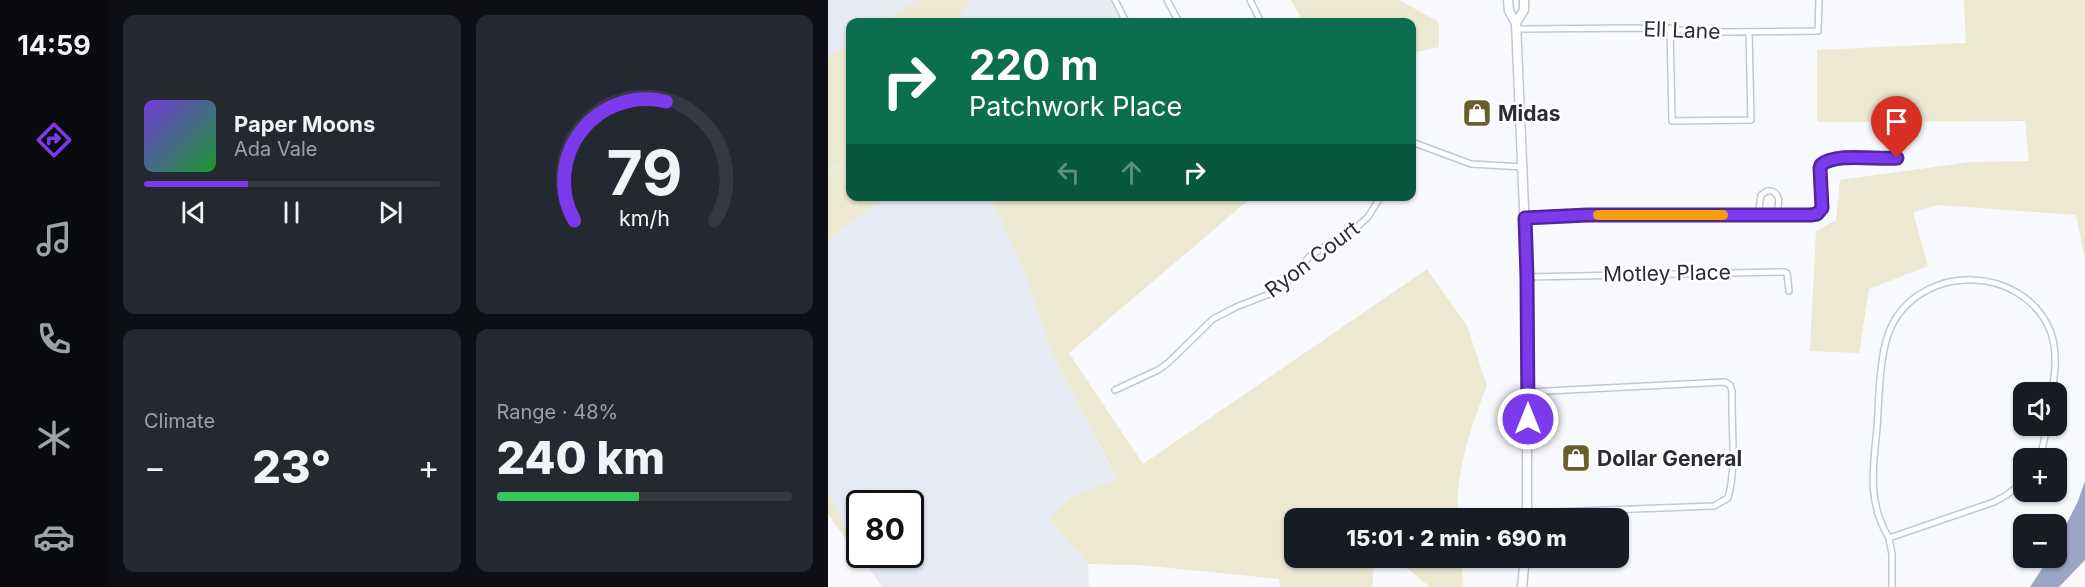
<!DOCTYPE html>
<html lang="en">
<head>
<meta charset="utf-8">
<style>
	:root { --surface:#171b24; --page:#242831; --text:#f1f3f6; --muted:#9ea1a6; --line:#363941; --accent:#7c3aed }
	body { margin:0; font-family:Inter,sans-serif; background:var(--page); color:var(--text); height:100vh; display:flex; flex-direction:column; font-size:22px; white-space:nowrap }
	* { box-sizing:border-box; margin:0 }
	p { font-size:20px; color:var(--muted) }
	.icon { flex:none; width:33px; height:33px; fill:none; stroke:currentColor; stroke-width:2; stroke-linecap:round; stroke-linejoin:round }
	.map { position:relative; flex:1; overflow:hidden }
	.drawer { display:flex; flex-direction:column; gap:15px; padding:15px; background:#0d0f14; width:720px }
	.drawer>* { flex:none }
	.banner { position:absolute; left:18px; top:18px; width:570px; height:183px; border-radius:12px; box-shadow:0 2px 4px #0004; background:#0b6e4f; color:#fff; overflow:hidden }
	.controls { position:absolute; left:1185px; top:382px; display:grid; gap:12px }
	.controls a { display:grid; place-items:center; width:54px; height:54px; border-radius:12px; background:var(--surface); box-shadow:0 2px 4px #0004; font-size:30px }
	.speed { position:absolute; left:18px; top:490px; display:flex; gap:12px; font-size:30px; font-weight:700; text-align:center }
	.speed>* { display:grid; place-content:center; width:78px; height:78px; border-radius:50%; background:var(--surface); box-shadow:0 2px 4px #0004; line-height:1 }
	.speed .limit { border:3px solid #111; border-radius:9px; background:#fff; color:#111 }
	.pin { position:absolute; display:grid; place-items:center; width:51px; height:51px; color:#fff; margin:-62px -26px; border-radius:50% 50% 50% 0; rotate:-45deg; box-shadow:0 0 6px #0007 }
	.pin .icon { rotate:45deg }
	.me { position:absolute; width:66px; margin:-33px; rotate:0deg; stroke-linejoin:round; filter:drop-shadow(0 0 4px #0008) }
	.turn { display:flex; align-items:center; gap:21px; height:126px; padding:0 24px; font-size:27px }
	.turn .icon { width:78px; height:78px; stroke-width:2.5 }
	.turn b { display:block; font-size:42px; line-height:51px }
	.lanes { display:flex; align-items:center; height:57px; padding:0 24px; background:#0003; justify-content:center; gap:30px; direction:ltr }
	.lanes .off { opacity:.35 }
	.big { font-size:45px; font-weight:800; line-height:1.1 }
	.drawer .widget { flex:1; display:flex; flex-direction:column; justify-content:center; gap:9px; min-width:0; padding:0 21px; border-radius:12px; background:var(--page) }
	.drawer .dial { align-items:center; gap:0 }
	.dial svg { height:156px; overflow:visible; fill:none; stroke:var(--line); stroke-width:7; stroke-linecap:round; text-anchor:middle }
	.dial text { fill:var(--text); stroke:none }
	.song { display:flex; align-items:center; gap:18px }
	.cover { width:72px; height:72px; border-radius:9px; background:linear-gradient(135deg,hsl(260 70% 55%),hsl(130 70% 35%)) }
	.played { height:6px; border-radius:3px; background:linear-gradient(90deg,var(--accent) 35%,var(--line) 35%) }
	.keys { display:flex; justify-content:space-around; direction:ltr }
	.heat { display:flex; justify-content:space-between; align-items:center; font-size:33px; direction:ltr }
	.charge { height:9px; border-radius:4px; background:linear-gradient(90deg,#34c759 48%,var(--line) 0) }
	.drawer .tiles { flex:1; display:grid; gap:15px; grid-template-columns:repeat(2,1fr) }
	.trip { position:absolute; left:456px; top:508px; width:345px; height:60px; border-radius:12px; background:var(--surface); box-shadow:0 2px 4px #0004; font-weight:800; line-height:60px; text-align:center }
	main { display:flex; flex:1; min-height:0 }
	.tab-bar { display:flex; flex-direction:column; width:108px; justify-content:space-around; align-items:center; background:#090b0e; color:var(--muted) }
	.tab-bar .icon { width:42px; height:42px }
	.tab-bar .selected { color:var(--accent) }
	.tab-bar b { font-size:27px; color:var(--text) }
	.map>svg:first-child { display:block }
	.built { fill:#e6eaf3 }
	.green { fill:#ece8d1 }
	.water { fill:#9aa6c4 }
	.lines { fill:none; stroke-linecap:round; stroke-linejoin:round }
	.minor-casing { stroke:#c0c7d6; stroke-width:8 }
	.trunk-casing { stroke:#c0c7d6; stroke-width:11 }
	.minor { stroke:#fff; stroke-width:5 }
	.trunk { stroke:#fff; stroke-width:8 }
	.route-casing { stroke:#51269a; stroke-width:15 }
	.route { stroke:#7c3aed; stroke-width:10 }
	.slow { stroke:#f59e0b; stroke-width:10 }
	.labels { text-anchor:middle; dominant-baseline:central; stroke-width:5; stroke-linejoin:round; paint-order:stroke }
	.street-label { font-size:21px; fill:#2b2d34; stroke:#fff }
	.poi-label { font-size:21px; font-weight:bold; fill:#2b2d34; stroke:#fff; text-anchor:start }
</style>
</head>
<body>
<main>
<nav class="tab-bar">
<b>14:59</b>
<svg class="icon selected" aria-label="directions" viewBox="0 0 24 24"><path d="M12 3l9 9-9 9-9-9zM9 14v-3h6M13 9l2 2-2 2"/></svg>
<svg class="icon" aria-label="music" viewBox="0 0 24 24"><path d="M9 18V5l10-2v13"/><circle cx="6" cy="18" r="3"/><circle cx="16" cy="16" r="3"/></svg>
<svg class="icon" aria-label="phone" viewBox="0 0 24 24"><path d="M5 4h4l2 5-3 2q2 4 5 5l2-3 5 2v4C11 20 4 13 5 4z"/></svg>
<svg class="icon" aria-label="climate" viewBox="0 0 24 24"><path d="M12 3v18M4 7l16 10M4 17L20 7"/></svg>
<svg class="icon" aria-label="car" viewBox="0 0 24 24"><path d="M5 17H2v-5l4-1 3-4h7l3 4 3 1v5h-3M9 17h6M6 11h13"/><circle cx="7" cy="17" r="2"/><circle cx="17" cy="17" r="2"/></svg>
</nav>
<section class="drawer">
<div class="tiles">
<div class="widget">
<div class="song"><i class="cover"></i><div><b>Paper Moons</b><p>Ada Vale</p></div></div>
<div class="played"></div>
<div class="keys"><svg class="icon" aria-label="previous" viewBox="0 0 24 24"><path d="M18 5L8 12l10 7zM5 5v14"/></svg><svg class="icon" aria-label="pause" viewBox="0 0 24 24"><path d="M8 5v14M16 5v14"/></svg><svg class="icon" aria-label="next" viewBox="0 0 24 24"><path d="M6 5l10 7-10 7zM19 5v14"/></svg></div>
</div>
<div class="widget dial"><svg viewBox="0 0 100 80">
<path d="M14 69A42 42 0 1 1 86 69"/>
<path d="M14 69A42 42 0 0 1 61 8" stroke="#7c3aed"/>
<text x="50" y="56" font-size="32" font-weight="700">79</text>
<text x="50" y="72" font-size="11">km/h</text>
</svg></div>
<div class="widget"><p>Climate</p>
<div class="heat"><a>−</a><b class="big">23°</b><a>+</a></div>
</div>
<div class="widget"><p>Range · 48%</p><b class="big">240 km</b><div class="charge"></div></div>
</div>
</section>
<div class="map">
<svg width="1257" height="587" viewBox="0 0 1257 587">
	<rect width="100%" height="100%" fill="#f8f9fd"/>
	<!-- built -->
	<path class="built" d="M0,0H282L294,22H22V158L0,174Z
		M60,197H162L194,265L225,355L289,480L244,497L221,518L260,564L261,587H54L32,555H82V504H32L31,554L0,494V241L10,231Z"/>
	<!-- green -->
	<path class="green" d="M91,0H138L141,6L132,11L138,22H53Z
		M463,0H571L611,22V47L584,53V22H475Z
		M1136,0H1257V260L1248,215L1111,205L1085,212L1100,266L1041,289L1031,353L982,351L988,231L1008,220L1012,180L1142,162L1201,161L1197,121L989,122V50L1138,43Z
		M22,42V196L60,197L10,231L0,241V174L20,160L0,170V57Z
		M162,197H424L241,353L315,464L599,269L639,326L659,386C642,428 627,473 630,519H466V558H547L544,587H452L451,579L312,565L260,564L221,518L244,497L289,479L225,355L194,265Z
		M0,494L38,567L0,514Z
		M566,558H633L635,587H602Z"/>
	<!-- water -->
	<path class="water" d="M1257,481V560L1231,587H1202L1221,558H1228L1229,543L1250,501Z"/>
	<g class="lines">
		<!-- minor casing -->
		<g class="minor-casing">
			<path id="minor" d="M287,0L298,22
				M339,0L351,22
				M422,0L433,22
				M842,28L844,121L923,120L921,32
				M689,29L807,28L897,32L990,31L991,0
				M584,142L643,164L696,167
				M930,215L933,195L939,191H944C954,196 950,205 949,215
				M697,218L759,215H983L989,214L994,208L992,168L993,165C1008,152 1049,160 1069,158
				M699,277L956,272L959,273L961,291
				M287,390L330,370L340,363L385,319L408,307L444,293L460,281L482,256L530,226L540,217L553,196
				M1212,459L1219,426
				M1196,482L1177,496L1166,502L1061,538C1039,502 1045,468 1049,428C1051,400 1051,349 1064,325C1096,263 1194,265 1222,330C1230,350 1227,373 1224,393
				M699,513L886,506L900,498C909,466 903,425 904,391L902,385L897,382L700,392
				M1061,538L1064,554V587"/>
		</g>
		<!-- trunk casing -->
		<g class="trunk-casing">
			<path id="trunk" d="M680,0L681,11L688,23L699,277V519
				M688,23L696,10V0
				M694,587L697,558"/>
		</g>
		<!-- minor -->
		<use href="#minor" class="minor"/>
		<!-- trunk -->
		<use href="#trunk" class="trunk"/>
	</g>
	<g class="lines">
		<!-- route casing -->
		<g class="route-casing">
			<path id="route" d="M700,419L699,277L697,218L759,215H983L989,214L994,208L992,168L993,165C1008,152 1049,160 1069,158"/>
		</g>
		<!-- route -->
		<use href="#route" class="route"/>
		<!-- slow -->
		<path class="slow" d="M770,215H895"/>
	</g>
	<!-- icons -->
	<defs>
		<g id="shop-square" transform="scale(1.5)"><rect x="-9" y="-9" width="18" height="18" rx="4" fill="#695f2c" stroke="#fff"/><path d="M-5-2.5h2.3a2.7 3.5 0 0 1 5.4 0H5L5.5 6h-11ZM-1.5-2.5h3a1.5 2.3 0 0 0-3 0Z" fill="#fff"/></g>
	</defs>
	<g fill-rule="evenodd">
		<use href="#shop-square" x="649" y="113"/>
		<use href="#shop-square" x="748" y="458"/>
	</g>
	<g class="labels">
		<!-- street labels -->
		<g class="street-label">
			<text transform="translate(854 30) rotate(2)">Ell Lane</text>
			<text transform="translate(484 259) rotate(-37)">Ryon Court</text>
			<text transform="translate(839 273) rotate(-1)">Motley Place</text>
		</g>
		<!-- poi labels -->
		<g class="poi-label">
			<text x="670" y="113">Midas</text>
			<text x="769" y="458">Dollar General</text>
		</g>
	</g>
</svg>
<div class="controls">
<a><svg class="icon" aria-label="sound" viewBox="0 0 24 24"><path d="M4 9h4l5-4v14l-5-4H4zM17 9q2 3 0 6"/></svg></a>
<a>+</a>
<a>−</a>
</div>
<div class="speed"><div class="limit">80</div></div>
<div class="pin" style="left:1069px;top:158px;background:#d93025"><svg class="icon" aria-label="arrive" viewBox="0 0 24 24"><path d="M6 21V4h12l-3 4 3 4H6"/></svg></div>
<svg class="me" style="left:700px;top:419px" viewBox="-20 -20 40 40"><circle r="17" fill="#7c3aed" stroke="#fff" stroke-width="3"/><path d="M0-11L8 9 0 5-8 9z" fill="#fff"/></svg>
<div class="trip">15:01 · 2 min · 690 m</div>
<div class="banner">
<div class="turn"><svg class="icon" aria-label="right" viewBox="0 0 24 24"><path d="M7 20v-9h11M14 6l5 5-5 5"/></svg><div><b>220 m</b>Patchwork Place</div></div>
<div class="lanes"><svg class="icon off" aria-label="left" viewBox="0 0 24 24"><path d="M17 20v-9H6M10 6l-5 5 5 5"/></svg><svg class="icon off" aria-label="ahead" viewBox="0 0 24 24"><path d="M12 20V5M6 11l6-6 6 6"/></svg><svg class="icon" aria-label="right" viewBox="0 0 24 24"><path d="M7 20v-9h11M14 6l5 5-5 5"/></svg></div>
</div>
</div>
</main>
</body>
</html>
